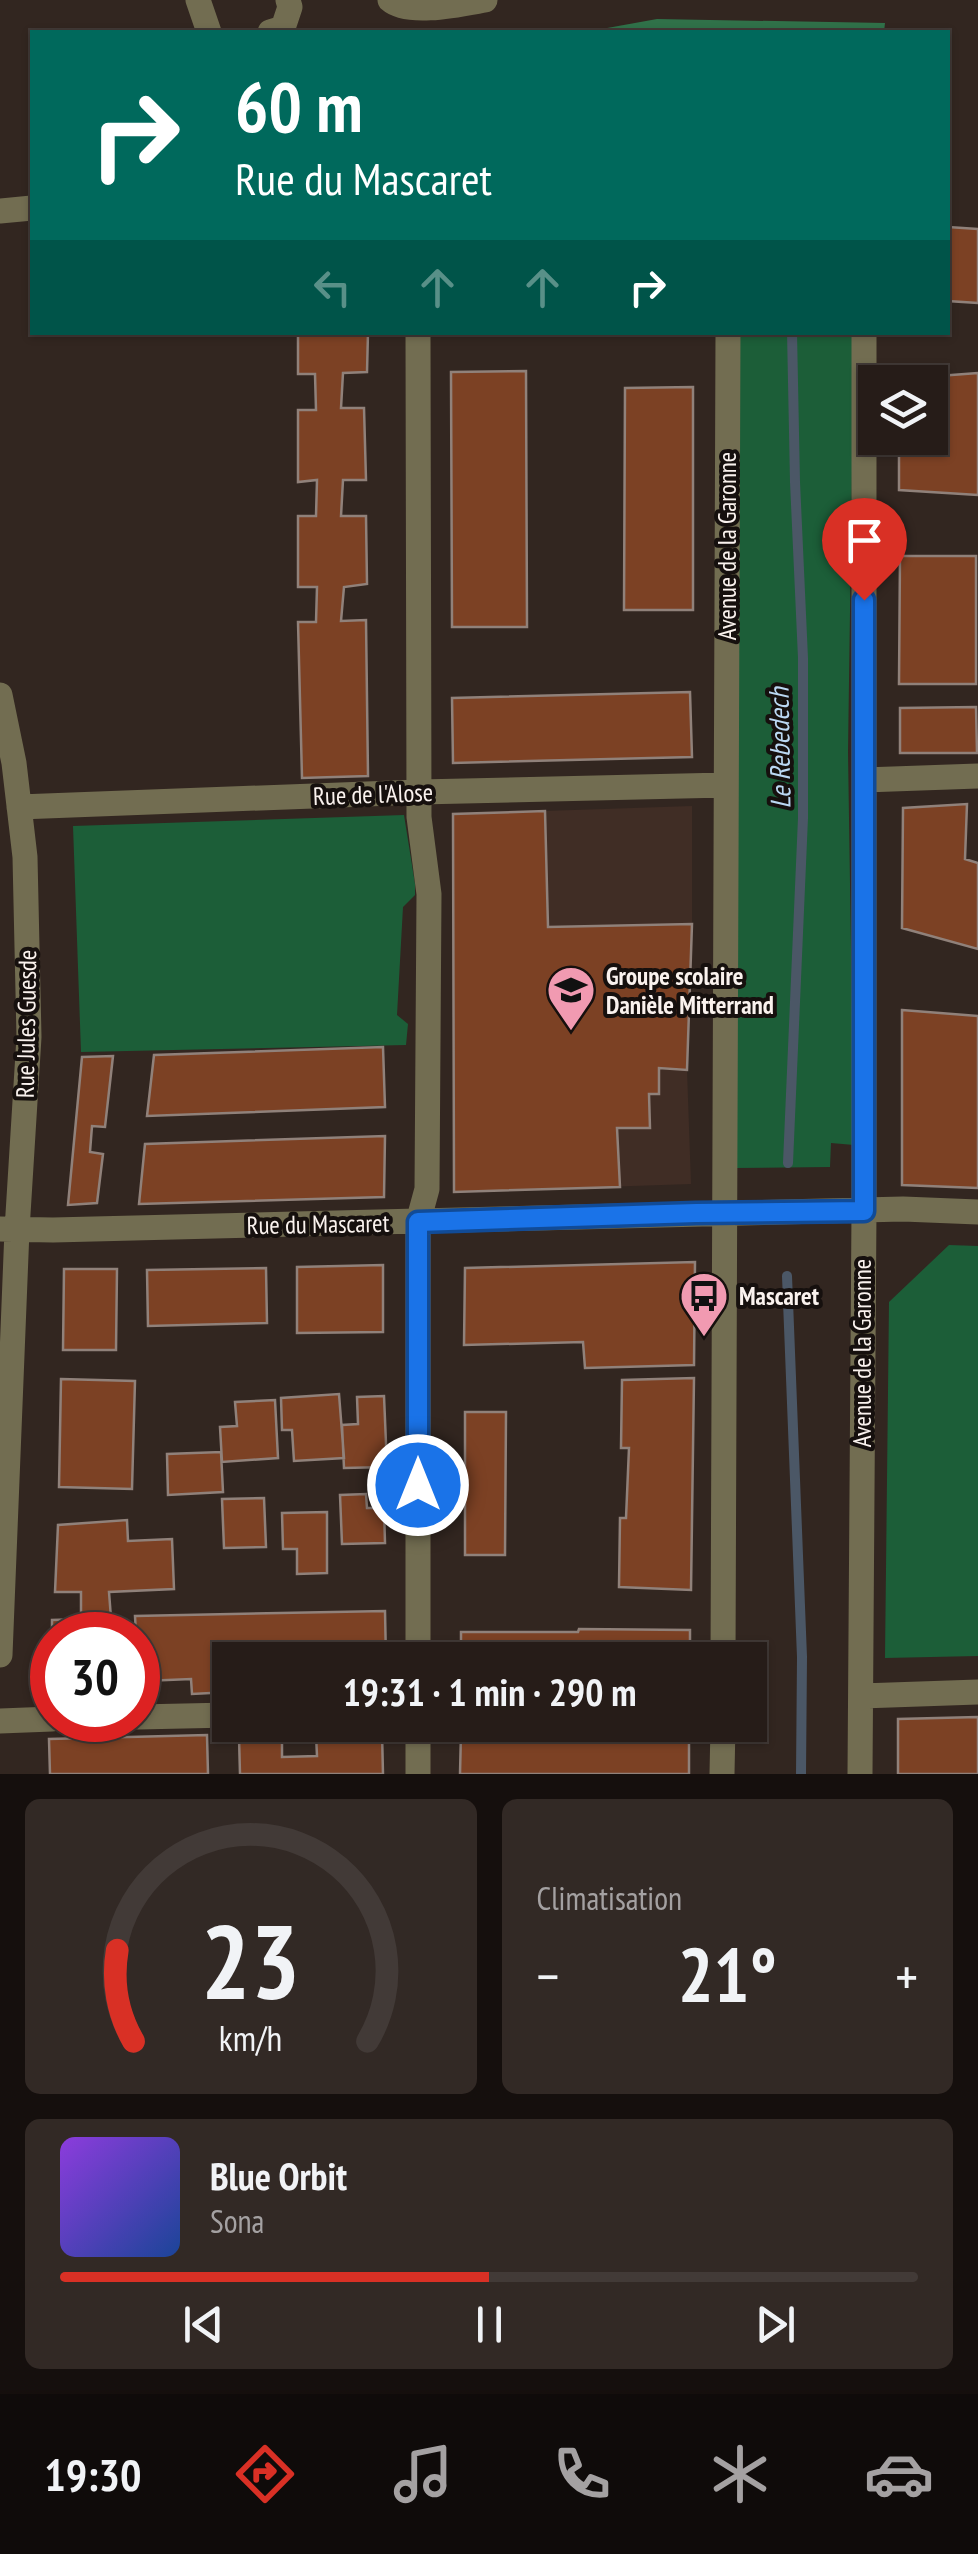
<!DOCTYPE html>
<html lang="fr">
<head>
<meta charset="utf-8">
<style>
	:root { --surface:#261c18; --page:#322925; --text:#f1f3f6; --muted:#a4a1a2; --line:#423a37; --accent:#d93025 }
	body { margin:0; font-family:"PT Sans Narrow",sans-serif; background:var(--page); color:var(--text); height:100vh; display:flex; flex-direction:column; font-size:38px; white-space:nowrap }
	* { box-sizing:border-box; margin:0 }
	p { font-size:32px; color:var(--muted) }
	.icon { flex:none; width:55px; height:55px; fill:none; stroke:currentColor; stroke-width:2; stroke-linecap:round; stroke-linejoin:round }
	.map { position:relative; height:1774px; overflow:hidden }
	.panel { display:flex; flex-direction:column; gap:25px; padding:25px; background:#150f0d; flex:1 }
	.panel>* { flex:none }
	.banner { position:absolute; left:30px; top:30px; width:920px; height:305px; border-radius:0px; box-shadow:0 2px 8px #0004,0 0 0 2px var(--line); background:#00695c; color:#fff; overflow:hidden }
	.fabs { position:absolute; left:858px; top:365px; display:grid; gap:20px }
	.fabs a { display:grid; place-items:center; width:90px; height:90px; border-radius:0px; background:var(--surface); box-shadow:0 2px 8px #0004,0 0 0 2px var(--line); font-size:50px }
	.speed { position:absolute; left:30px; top:1612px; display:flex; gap:20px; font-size:50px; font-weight:700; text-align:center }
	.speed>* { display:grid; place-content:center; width:130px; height:130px; border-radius:50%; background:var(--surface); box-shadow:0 2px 8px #0004,0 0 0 2px var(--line); line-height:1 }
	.speed .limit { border:15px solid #d22; background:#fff; color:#111 }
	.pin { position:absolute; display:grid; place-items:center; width:85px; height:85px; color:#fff; margin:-102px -42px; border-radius:50% 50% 50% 0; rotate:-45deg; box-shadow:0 0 10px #0007 }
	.pin .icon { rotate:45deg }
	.me { position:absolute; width:110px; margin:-55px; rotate:0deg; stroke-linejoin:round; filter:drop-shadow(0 0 8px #0008) }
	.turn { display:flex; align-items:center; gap:35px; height:210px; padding:0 40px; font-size:45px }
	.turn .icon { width:130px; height:130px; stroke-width:2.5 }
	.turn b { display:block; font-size:70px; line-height:85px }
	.lanes { display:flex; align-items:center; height:95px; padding:0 40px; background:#0003; justify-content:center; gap:50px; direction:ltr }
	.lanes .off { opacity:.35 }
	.big { font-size:75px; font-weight:700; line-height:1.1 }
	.panel .tile { flex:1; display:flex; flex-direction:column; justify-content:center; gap:15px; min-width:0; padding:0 35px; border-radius:15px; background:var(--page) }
	.panel .dial { align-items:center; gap:0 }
	.dial svg { height:260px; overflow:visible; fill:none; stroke:var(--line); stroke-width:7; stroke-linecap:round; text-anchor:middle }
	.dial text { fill:var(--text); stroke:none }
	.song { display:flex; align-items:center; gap:30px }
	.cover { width:120px; height:120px; border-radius:15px; background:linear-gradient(135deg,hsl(270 70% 55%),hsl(220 70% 35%)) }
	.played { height:10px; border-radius:5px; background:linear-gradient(90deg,var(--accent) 50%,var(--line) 50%) }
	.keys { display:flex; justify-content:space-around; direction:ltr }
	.heat { display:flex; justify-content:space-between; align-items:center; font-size:55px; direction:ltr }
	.panel .tiles { flex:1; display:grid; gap:25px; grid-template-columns:1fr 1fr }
	.tile:last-child { grid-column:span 2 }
	.trip { position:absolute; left:212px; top:1642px; width:555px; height:100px; border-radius:0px; background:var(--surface); box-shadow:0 2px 8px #0004,0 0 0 2px var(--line); font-weight:700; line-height:100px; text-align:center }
	.tabs { display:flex; height:160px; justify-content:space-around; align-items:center; background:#0f0b0a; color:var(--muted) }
	.tabs .icon { width:70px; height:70px }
	.tabs .on { color:var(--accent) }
	.tabs b { font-size:45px; color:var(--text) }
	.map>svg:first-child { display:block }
	.built { fill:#402d25 }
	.green { fill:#1c5e38 }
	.forest { fill:#307149 }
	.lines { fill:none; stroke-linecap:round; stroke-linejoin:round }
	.stream { stroke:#4b5766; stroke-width:10 }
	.building { fill:#7c4124; stroke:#90817a; stroke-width:2.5 }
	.minor { stroke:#726d51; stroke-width:25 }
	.route-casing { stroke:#114b97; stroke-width:25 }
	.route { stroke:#1a73e8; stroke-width:18 }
	.labels { text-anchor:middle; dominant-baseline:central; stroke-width:8; stroke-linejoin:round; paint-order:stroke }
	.street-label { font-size:25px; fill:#faf2ee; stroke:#16100e }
	.poi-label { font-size:25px; font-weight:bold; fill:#faf2ee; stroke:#16100e; text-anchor:start }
	.water-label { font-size:28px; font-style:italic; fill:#bbd8f3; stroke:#16100e }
</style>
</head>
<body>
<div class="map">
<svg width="978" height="1774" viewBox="0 0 978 1774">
	<rect width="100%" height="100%" fill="#322620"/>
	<!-- built -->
	<path class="built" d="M692,806V924L687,1070L691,1184L454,1192L453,814Z"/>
	<!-- green -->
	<path class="green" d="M735,333H854L848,752L854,1145L831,1143L830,1167L734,1168Z
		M404,815L415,884V895L403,907L397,1015L408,1024L406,1045L81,1052L73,826Z
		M949,1245L978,1246V1656L885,1658L889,1302Z"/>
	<!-- forest -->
	<path class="forest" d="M657,19L885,23L884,32H585Z"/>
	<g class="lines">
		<!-- stream -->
		<path class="stream" d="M788,1163L803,818V658L795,482L792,332
			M787,1276L802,1657L801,1774"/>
	</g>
	<!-- building -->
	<path class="building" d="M948,227L978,229V303L948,301Z
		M298,332H368L367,372L343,373L341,408H364L366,480H343L341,516H366L367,584L344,587L341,621L366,620L368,776L302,778L298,622H316L317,587H298V516H316L317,480L298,482V410H316L315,374H298Z
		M526,371L527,627H452L451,372Z
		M978,373V495L899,490V438H930V382H899V379Z
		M693,387V610H624L625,388Z
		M900,556H976V684H899Z
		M690,692L692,757L453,763L452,698Z
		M976,707L977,753H900V708Z
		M967,804L965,859L978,863V949L902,928L903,808Z
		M545,811L548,927L692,924L687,1070L659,1068V1094H649L650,1128H617L620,1187L454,1192L453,814Z
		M902,1010L978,1016V1188L902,1185Z
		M383,1047L385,1107L147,1116L154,1055Z
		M113,1056L105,1127L92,1126L90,1152L103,1154L97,1203L68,1205L82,1057Z
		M385,1136L384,1197L139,1204L145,1144Z
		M695,1262L694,1365L585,1368L583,1342L464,1345L465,1268Z
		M383,1265V1332L297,1333V1267Z
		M266,1268L267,1323L148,1326L147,1270Z
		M64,1269H117L116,1350H63Z
		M694,1378L691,1590L619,1587L620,1518H626L629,1448H621L622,1380Z
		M61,1379L135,1381L132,1489L59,1487Z
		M339,1394L344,1458L294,1461L292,1430H282L281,1398Z
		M384,1396L387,1467L344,1468L342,1425L358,1424L357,1397Z
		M275,1400L278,1458L222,1462L220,1427L237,1426L235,1402Z
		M465,1412H506L505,1555H465Z
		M221,1452L223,1492L168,1495L167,1454Z
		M366,1494L367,1508H384L385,1543L342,1544L340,1495Z
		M264,1498L266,1547L224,1548L222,1499Z
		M327,1512V1573L297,1574V1549H283L282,1513Z
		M127,1520L128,1541L172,1539L174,1589L109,1592L111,1618L81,1619V1592H55L58,1525Z
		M385,1611L386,1660H230V1692L192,1694L191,1679L144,1681L141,1690L138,1691V1635H119H136L135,1616Z
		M117,1618L118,1635H52V1684V1620Z
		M579,1629L690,1630V1660H461V1632H578Z
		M978,1717V1774H898V1719Z
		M689,1728V1774H460L461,1732Z
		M382,1732L383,1774H240L239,1737L282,1736V1757L317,1756L316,1734Z
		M207,1735L208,1774H50L49,1739Z"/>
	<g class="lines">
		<!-- minor -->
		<path class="minor" d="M198,0L209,32
			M390,0C408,16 462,4 485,0
			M270,32L283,28L290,7L288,0
			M0,211L32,208
			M418,332L419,817L429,894L427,1189L418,1222V1660
			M0,695L14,763L25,857L29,1037L17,1230L0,1655
			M864,780L978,776
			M19,807L419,792L726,785
			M0,1229L53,1230L903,1209L978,1212
			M723,1660L728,332
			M861,1696L978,1692
			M138,1717L230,1715
			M0,1721L52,1719
			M418,1725V1774
			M722,1774L723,1725
			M860,1774L864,1211V332"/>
	</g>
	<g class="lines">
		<!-- route casing -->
		<g class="route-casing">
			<path id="route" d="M418,1485V1222L696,1213L864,1211V600"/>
		</g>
		<!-- route -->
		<use href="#route" class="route"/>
	</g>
	<!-- icons -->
	<defs>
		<g id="school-pin" transform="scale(2.5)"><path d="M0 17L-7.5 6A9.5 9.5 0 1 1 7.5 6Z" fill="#f19ab1" stroke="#16100e"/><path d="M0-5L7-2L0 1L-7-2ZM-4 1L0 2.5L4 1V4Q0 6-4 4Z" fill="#111"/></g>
		<g id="bus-pin" transform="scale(2.5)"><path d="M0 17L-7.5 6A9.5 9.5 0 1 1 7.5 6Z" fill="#f19ab1" stroke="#16100e"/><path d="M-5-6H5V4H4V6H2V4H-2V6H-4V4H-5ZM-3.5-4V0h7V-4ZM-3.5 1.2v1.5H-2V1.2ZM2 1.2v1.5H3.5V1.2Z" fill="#111"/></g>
	</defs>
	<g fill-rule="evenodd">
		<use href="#school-pin" x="571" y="990"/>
		<use href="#bus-pin" x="704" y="1296"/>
	</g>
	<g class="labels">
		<!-- street labels -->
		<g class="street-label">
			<text transform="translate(727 546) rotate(-90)">Avenue de la Garonne</text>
			<text transform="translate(373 794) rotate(-2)">Rue de l'Alose</text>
			<text transform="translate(26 1024) rotate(-89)">Rue Jules Guesde</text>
			<text transform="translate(318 1224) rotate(-1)">Rue du Mascaret</text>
			<text transform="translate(862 1353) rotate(-90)">Avenue de la Garonne</text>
		</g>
		<!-- poi labels -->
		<g class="poi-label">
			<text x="606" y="976">Groupe scolaire<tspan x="606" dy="29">Danièle Mitterrand</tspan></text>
			<text x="739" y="1296">Mascaret</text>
		</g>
		<!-- water labels -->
		<g class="water-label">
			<text transform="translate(779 748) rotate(-91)">Le Rebedech</text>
		</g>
	</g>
</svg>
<div class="fabs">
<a><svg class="icon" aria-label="layers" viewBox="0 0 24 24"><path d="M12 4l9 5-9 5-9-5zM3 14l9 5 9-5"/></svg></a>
</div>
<div class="speed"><div class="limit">30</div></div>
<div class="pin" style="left:864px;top:600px;background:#d93025"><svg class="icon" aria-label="arrive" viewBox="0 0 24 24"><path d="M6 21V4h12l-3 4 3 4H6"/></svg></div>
<svg class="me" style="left:418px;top:1485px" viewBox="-20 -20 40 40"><circle r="17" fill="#1a73e8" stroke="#fff" stroke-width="3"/><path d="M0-11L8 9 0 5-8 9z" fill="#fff"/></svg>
<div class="trip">19:31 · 1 min · 290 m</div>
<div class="banner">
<div class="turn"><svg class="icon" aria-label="right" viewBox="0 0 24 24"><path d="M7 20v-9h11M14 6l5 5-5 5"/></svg><div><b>60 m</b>Rue du Mascaret</div></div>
<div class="lanes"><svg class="icon off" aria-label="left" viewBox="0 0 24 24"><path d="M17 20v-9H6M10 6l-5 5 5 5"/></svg><svg class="icon off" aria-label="ahead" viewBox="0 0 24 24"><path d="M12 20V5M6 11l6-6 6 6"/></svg><svg class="icon off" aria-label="ahead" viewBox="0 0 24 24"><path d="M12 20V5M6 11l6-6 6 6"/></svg><svg class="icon" aria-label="right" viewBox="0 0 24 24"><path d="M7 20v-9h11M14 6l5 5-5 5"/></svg></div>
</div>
</div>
<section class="panel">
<div class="tiles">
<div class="tile dial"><svg viewBox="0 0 100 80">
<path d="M14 69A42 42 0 1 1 86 69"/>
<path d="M14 69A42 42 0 0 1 9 41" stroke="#d93025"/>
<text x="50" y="56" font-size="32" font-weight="700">23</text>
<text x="50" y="72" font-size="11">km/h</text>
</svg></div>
<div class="tile"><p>Climatisation</p>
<div class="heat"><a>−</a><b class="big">21°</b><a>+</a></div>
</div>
<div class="tile">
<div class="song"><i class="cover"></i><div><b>Blue Orbit</b><p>Sona</p></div></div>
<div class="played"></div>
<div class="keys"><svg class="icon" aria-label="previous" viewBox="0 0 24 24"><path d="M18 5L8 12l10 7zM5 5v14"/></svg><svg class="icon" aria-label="pause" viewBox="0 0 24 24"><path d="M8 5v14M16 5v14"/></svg><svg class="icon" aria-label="next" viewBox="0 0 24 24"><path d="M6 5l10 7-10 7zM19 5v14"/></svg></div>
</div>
</div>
</section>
<nav class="tabs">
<b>19:30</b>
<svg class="icon on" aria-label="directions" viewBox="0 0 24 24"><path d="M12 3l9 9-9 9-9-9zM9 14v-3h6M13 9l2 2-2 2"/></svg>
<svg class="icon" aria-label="music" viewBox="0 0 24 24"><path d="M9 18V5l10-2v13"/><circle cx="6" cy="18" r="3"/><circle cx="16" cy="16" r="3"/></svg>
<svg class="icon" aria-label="phone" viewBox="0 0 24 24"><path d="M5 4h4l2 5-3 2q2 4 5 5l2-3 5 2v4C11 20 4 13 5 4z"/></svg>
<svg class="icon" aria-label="climate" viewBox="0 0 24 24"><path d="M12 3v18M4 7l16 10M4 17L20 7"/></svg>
<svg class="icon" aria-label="car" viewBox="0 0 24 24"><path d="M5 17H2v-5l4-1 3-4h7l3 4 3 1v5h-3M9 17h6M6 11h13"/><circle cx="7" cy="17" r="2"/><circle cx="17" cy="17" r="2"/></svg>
</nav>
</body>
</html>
